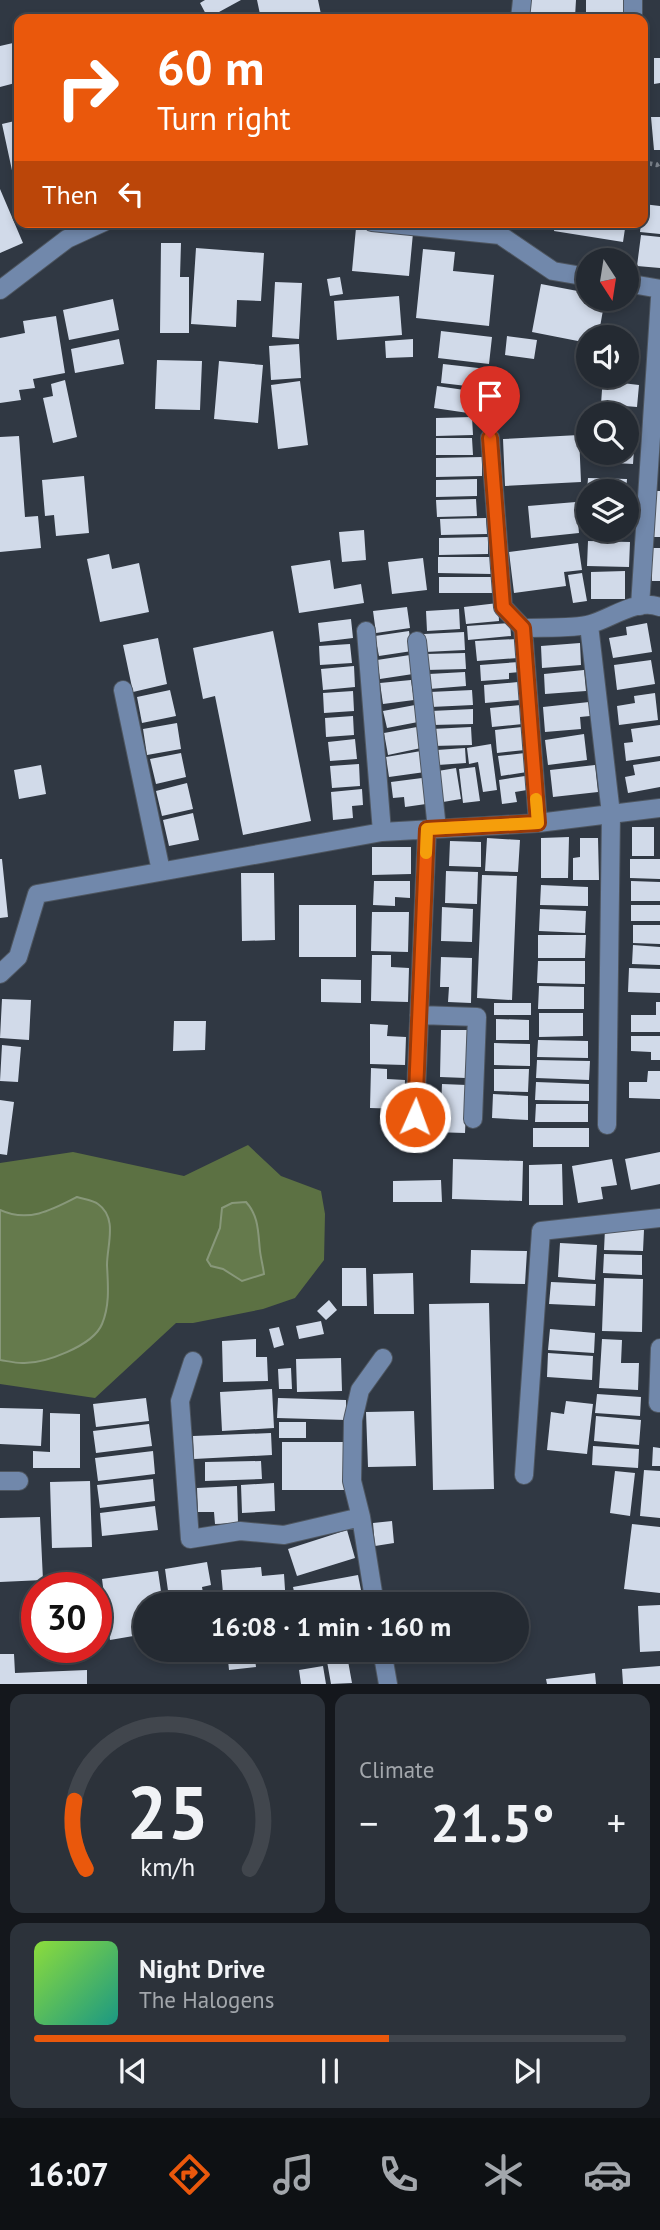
<!DOCTYPE html>
<html lang="en">
<head>
<meta charset="utf-8">
<style>
	:root { --surface:#242a32; --page:#2c323a; --text:#f1f3f6; --muted:#a3a7ac; --line:#41464d; --accent:#ea580c }
	body { margin:0; font-family:"PT Sans",sans-serif; background:var(--page); color:var(--text); height:100vh; display:flex; flex-direction:column; font-size:26px; white-space:nowrap }
	* { box-sizing:border-box; margin:0 }
	p { font-size:23px; color:var(--muted) }
	.icon { flex:none; width:38px; height:38px; fill:none; stroke:currentColor; stroke-width:2; stroke-linecap:round; stroke-linejoin:round }
	.map { position:relative; height:1684px; overflow:hidden }
	.side { display:flex; flex-direction:column; gap:10px; padding:10px; background:#14171c; flex:1 }
	.side>* { flex:none }
	.hud { position:absolute; left:14px; top:14px; width:634px; height:214px; border-radius:14px; box-shadow:0 4px 10px #0003,0 0 0 2px var(--line); background:#ea580c; color:#fff; overflow:hidden }
	.needle { width:46px; rotate:168deg }
	.fabs { position:absolute; left:576px; top:248px; display:grid; gap:14px }
	.fabs a { display:grid; place-items:center; width:63px; height:63px; border-radius:50%; background:var(--surface); box-shadow:0 4px 10px #0003,0 0 0 2px var(--line); font-size:35px }
	.speed { position:absolute; left:21px; top:1572px; display:flex; gap:14px; font-size:35px; font-weight:700; text-align:center }
	.speed>* { display:grid; place-content:center; width:91px; height:91px; border-radius:50%; background:var(--surface); box-shadow:0 4px 10px #0003,0 0 0 2px var(--line); line-height:1 }
	.speed .limit { border:10px solid #d22; background:#fff; color:#111 }
	.pin { position:absolute; display:grid; place-items:center; width:60px; height:60px; color:#fff; margin:-72px -30px; border-radius:50% 50% 50% 0; rotate:-45deg; box-shadow:0 0 7px #0007 }
	.pin .icon { rotate:45deg }
	.me { position:absolute; width:77px; margin:-38px; rotate:2deg; stroke-linejoin:round; filter:drop-shadow(0 0 5px #0008) }
	.turn { display:flex; align-items:center; gap:24px; height:147px; padding:0 28px; font-size:32px }
	.turn .icon { width:91px; height:91px; stroke-width:2.5 }
	.turn b { display:block; font-size:49px; line-height:60px }
	.then { display:flex; align-items:center; height:66px; padding:0 28px; background:#0003; gap:14px; font-size:26px }
	.big { font-size:52px; font-weight:600; line-height:1.1 }
	.side .widget { flex:1; display:flex; flex-direction:column; justify-content:center; gap:10px; min-width:0; padding:0 24px; border-radius:14px; background:var(--page) }
	.side .dial { align-items:center; gap:0 }
	.dial svg { height:182px; overflow:visible; fill:none; stroke:var(--line); stroke-width:7; stroke-linecap:round; text-anchor:middle }
	.dial text { fill:var(--text); stroke:none }
	.song { display:flex; align-items:center; gap:21px }
	.cover { width:84px; height:84px; border-radius:10px; background:linear-gradient(135deg,hsl(90 70% 55%),hsl(170 70% 35%)) }
	.played { height:7px; border-radius:4px; background:linear-gradient(90deg,var(--accent) 60%,var(--line) 60%) }
	.keys { display:flex; justify-content:space-around; direction:ltr }
	.heat { display:flex; justify-content:space-between; align-items:center; font-size:38px; direction:ltr }
	.side .tiles { flex:1; display:grid; gap:10px; grid-template-columns:1fr 1fr }
	.widget:last-child { grid-column:span 2 }
	.trip { position:absolute; left:133px; top:1592px; width:396px; height:70px; border-radius:35px; background:var(--surface); box-shadow:0 4px 10px #0003,0 0 0 2px var(--line); font-weight:600; line-height:70px; text-align:center }
	.tabs { display:flex; height:112px; justify-content:space-around; align-items:center; background:#0e1114; color:var(--muted) }
	.tabs .icon { width:49px; height:49px }
	.tabs .current { color:var(--accent) }
	.tabs b { font-size:32px; color:var(--text) }
	.map>svg:first-child { display:block }
	.forest { fill:#5c7143 }
	.water { fill:#657a4c; stroke:#88987a; stroke-width:2 }
	.building { fill:#d1dae9 }
	.lines { fill:none; stroke-linecap:round; stroke-linejoin:round }
	.minor-casing { stroke:#4e5660; stroke-width:20 }
	.path { stroke:#798089; stroke-width:4.5; stroke-dasharray:3.5 3.5; stroke-linecap:butt }
	.minor { stroke:#7188ab; stroke-width:18 }
	.route-casing { stroke:#983908; stroke-width:18 }
	.route { stroke:#ea580c; stroke-width:12 }
	.slow { stroke:#f59e0b; stroke-width:12 }
</style>
</head>
<body>
<div class="map">
<svg width="660" height="1684" viewBox="0 0 660 1684">
	<rect width="100%" height="100%" fill="#303843"/>
	<!-- forest -->
	<path class="forest" d="M248,1145L281,1176L321,1191L325,1214L324,1260L295,1298L263,1309L193,1323H176L95,1398L0,1384V1163L73,1152L184,1176Z"/>
	<!-- water -->
	<path class="water" d="M77,1197C83,1199 93,1200 98,1204C118,1218 107,1245 107,1265C108,1285 110,1305 102,1324C93,1346 44,1364 22,1363C15,1363 7,1361 0,1360V1210C28,1223 52,1210 77,1197Z
		M246,1202C259,1216 258,1233 260,1251C261,1259 263,1266 264,1274L242,1281L223,1269L211,1266L207,1260L220,1228L222,1208L232,1203Z"/>
	<!-- building -->
	<path class="building" d="M205,0H241L208,18L200,3Z
		M257,0H318L322,19H261Z
		M527,0H576L575,17L526,14Z
		M586,0H623V19H586Z
		M13,43L19,72V82L0,87V46Z
		M654,58H660V83L654,84Z
		M651,117H660V150H654Z
		M19,120V174L13,175L2,124Z
		M0,189L23,243L0,253Z
		M643,204L660,206V234L640,232Z
		M555,222H626L623,242L554,231Z
		M356,228L413,233L409,276L352,271Z
		M641,235L660,237V268L637,266Z
		M161,243H181L180,277H189V333H160Z
		M196,248L264,253L261,301L237,300L236,327L191,324Z
		M423,249L455,252L453,271L494,275L489,326L416,318Z
		M340,277L343,294L330,296L327,279Z
		M275,282L302,283L299,339L272,337Z
		M541,284L588,293V299H605L598,338H588V343L532,332Z
		M399,296L402,335L337,340L334,301Z
		M113,299L119,330L69,340L63,310Z
		M56,316L65,373L33,379L35,388L19,390L21,400L0,403V338L25,333L23,321Z
		M441,331L492,337L489,364L438,358Z
		M507,336L537,340L534,359L505,355Z
		M119,339L124,364L75,373L71,349Z
		M413,339V357L386,358L385,341Z
		M299,344L301,378L271,380L269,346Z
		M157,360L202,361L200,410L155,409Z
		M219,361L263,365L258,423L214,419Z
		M443,364L487,369L484,388L441,383Z
		M603,376H623L622,383L639,385L637,407L601,404Z
		M65,380L77,437L53,443L43,398L53,396L51,384Z
		M300,381L308,445L278,449L271,385Z
		M437,386L485,393L482,415L434,408Z
		M472,417L473,435L436,436V418Z
		M626,432L635,433L633,464L597,462L598,453H626Z
		M579,435L581,482L505,486L503,439Z
		M19,436L25,517L38,516L41,548L0,552V437Z
		M436,438H472L473,455H436Z
		M482,457V476L436,477V458Z
		M84,476L89,533L56,536L54,515L45,516L42,480Z
		M588,478L627,479L626,492H587Z
		M477,479V496L436,497V480Z
		M652,491H660V537H651Z
		M476,499L477,516L437,517L436,500Z
		M576,502L579,533L531,538L528,506Z
		M486,518L487,534L441,535L440,519Z
		M364,530L366,560L342,562L339,532Z
		M587,530H627V534H587Z
		M488,537V554L439,555V538Z
		M588,541L630,542L629,567L587,566Z
		M578,543L582,570L564,572L566,586L514,593L509,552Z
		M651,548H660V581H652Z
		M109,554L112,569L139,563L149,612L100,622L87,559Z
		M438,557H491V574L438,573Z
		M423,558L427,590L392,594L388,562Z
		M330,560L334,589L361,584L364,603L299,613L291,566Z
		M625,571V599H591V572Z
		M582,573L587,601L573,603L568,575Z
		M439,577H493V593H439Z
		M498,603L499,621L466,624L464,607Z
		M407,607L410,628L376,633L373,611Z
		M459,609L460,629L427,631L426,611Z
		M351,619L353,638L320,642L318,623Z
		M510,623L511,636L468,640L467,626Z
		M647,623L652,652L613,658L609,638L627,635L626,627Z
		M273,631L311,821L243,835L215,696L203,699L193,648Z
		M409,631L412,651L379,656L375,636Z
		M464,632L465,650L425,652L424,634Z
		M158,638L167,684L133,692L123,645Z
		M517,639L518,658L477,661L475,641Z
		M580,643L581,665L542,668L541,646Z
		M350,644L352,663L320,665L319,646Z
		M465,653L466,669L426,670V654Z
		M410,655L413,674L380,679L377,660Z
		M651,660L655,684L617,690L614,665Z
		M519,662L520,672L509,673V679L481,681L480,665Z
		M354,666L355,687L323,690L321,669Z
		M584,670L586,691L545,694L544,674Z
		M465,672L466,686L429,689V674Z
		M411,680L414,700L383,704L380,683Z
		M518,682L520,700L485,703L484,685Z
		M170,690L176,716L142,723L137,697Z
		M472,690L473,705L431,707L430,692Z
		M353,691L354,711L324,713L323,693Z
		M655,693L658,720L619,725L617,706L635,703L634,696Z
		M589,702L590,716L580,717L581,729L545,732L543,707Z
		M415,705L418,722L387,728L383,711Z
		M521,705L523,724L492,727L490,708Z
		M473,709V724L432,725L431,711Z
		M353,716L354,735L326,737L325,718Z
		M177,723L181,749L147,755L143,729Z
		M660,725V756L626,761L624,743L633,742L631,729Z
		M417,727L421,748L388,755L384,733Z
		M471,727L472,745L433,746L432,729Z
		M522,727L525,750L497,753L495,730Z
		M584,734L587,760L548,765L545,740Z
		M355,739L357,759L330,761L328,742Z
		M491,744L497,790L483,792L478,762L469,764L467,748Z
		M465,748L466,763L438,765L437,750Z
		M421,751L425,772L389,777L386,757Z
		M181,753L186,777L156,784L150,759Z
		M525,753L527,772L501,776L498,756Z
		M660,761V787L628,793L625,777L635,775L633,765Z
		M359,764L360,786L332,788L330,766Z
		M41,765L46,794L19,799L14,770Z
		M595,765L598,792L553,797L550,770Z
		M475,767L480,801L463,803L459,769Z
		M456,768L461,799L443,802L438,771Z
		M525,776L527,790L515,792L517,802L502,804L499,780Z
		M422,778L426,804L405,807L404,797L393,798L391,782Z
		M187,783L193,809L162,816L156,791Z
		M362,789L363,805L352,806L353,818L333,820L331,792Z
		M193,813L199,840L169,846L163,820Z
		M632,827H654V856H632Z
		M569,837L568,878H541V838Z
		M487,838L520,840L518,872L485,871Z
		M580,838H598L599,880H573V858L580,857Z
		M450,841L481,842V867L449,866Z
		M372,847H411V874L372,875Z
		M0,859H2L8,917L0,918Z
		M630,859H660V879L630,878Z
		M446,871L478,872L477,904L445,903Z
		M241,873H274L275,940L242,941Z
		M482,875L517,876L512,1000L477,998Z
		M374,881H410V898L395,897V906L373,905Z
		M631,881L660,882V901H631Z
		M541,885L588,887V906L540,905Z
		M299,905H356V957H299Z
		M631,905H660V921H631Z
		M442,907L473,909L472,942L441,941Z
		M540,909L586,911L585,933L539,931Z
		M372,912H409L408,952L371,951Z
		M633,925H660V944L633,943Z
		M538,935H586L585,958H538Z
		M633,945L660,947V965L632,964Z
		M372,955H391V967L409,968L408,1002L371,1001Z
		M441,957L472,958L471,1003L448,1002L449,987H440Z
		M538,961H585V984L537,983Z
		M629,968L660,969V993L628,992Z
		M321,979L361,980V1003L321,1002Z
		M539,986L584,987V1009H538Z
		M2,999L31,1000L29,1040L0,1038Z
		M656,1002H660V1032H631V1015H656Z
		M494,1003H531V1015H494Z
		M539,1013H583V1036L539,1037Z
		M496,1019L529,1020V1040H496Z
		M174,1021H206L205,1050L173,1051Z
		M370,1024L388,1025L387,1036L406,1037L405,1065L370,1064Z
		M441,1030H467L466,1078L440,1077Z
		M631,1036H660V1060H651V1052L631,1051Z
		M538,1040L588,1041V1058L537,1057Z
		M494,1043L530,1044V1066L494,1065Z
		M2,1045L21,1047L18,1082L0,1081Z
		M537,1060L590,1061L589,1080L536,1078Z
		M371,1068L387,1069V1079L405,1080L404,1109L370,1108Z
		M494,1069H529L528,1092L494,1091Z
		M648,1071H660V1099L629,1098V1082H647Z
		M536,1082L589,1084V1101L535,1100Z
		M442,1084L467,1085L465,1133L432,1132L433,1108H441Z
		M493,1094L528,1096V1120L492,1118Z
		M0,1100L14,1102L7,1155L0,1154Z
		M536,1104H588V1122H535Z
		M533,1128H589V1147H533Z
		M660,1152V1184L631,1190L625,1159Z
		M453,1159L523,1161L522,1201L452,1199Z
		M612,1159L617,1185L601,1187L603,1199L578,1203L572,1166Z
		M562,1164L563,1205H529V1165Z
		M441,1180L442,1202H393V1181Z
		M605,1229L644,1230L643,1251L604,1250Z
		M560,1243L597,1245L595,1280L558,1277Z
		M471,1250L527,1251L525,1284L470,1283Z
		M604,1254L642,1255V1275L603,1273Z
		M342,1268H366L367,1306H342Z
		M413,1273L414,1314H374L373,1274Z
		M604,1278L643,1279L642,1332L602,1331Z
		M551,1282L596,1284L595,1306L549,1304Z
		M329,1300L337,1310L326,1320L317,1311Z
		M489,1303L494,1489L433,1490L429,1304Z
		M321,1321L324,1334L299,1339L296,1326Z
		M279,1327L284,1345L274,1348L269,1329Z
		M550,1329L595,1333L594,1353L548,1350Z
		M256,1339V1357H267L268,1381L223,1382L222,1341Z
		M602,1339L622,1340L621,1363H639L638,1390L599,1388Z
		M548,1353L593,1356L592,1380L547,1377Z
		M341,1358L342,1391L297,1392L296,1359Z
		M291,1368L292,1389H279L278,1369Z
		M272,1389L274,1428L222,1431L220,1392Z
		M597,1394L641,1397L640,1416L595,1413Z
		M146,1398L149,1421L96,1427L93,1404Z
		M278,1398L346,1400V1420L277,1418Z
		M566,1401L593,1404L587,1454L547,1450L551,1412L564,1414Z
		M0,1408L43,1409L41,1446L0,1444Z
		M414,1411L416,1466L368,1467L366,1412Z
		M50,1413L80,1414V1468H33V1451L50,1452Z
		M596,1416L641,1420L639,1445L594,1441Z
		M279,1422H306V1438H279Z
		M149,1424L152,1446L96,1453L93,1431Z
		M271,1433L272,1455L194,1459L193,1436Z
		M282,1442H346L345,1490H282Z
		M593,1446L639,1449L638,1468L592,1465Z
		M653,1447L660,1448V1466H652Z
		M153,1451L155,1474L98,1481L95,1458Z
		M261,1461L262,1479L205,1481V1462Z
		M644,1470L660,1471V1518L640,1516Z
		M615,1471L635,1473L630,1516L610,1513Z
		M153,1479L155,1501L100,1508L97,1485Z
		M90,1481L92,1547L52,1548L50,1482Z
		M274,1483L275,1511L242,1513L241,1485Z
		M237,1486L238,1523L215,1524L214,1512H198L197,1488Z
		M155,1506L158,1530L102,1536L100,1513Z
		M40,1517L43,1580L0,1582V1518Z
		M392,1521L394,1543L375,1546L373,1523Z
		M632,1524L660,1527V1593L624,1589Z
		M347,1530L355,1558L297,1576L288,1549Z
		M207,1562L211,1585L202,1587L205,1605H170L165,1569Z
		M261,1567L262,1576L284,1574L286,1605H224L221,1570Z
		M158,1571L163,1605H145V1634L110,1640L102,1579Z
		M358,1575L364,1605H297L293,1587Z
		M660,1605V1651L640,1652L638,1606Z
		M227,1650H254L256,1667L229,1670Z
		M325,1650H368L369,1657L348,1661L352,1683L331,1684Z
		M0,1654H14L15,1673L87,1670V1684H0Z
		M323,1666L326,1684H301L299,1670Z
		M660,1666V1684H623L622,1669Z
		M595,1673L596,1684H547L546,1679Z"/>
	<g class="lines">
		<!-- minor casing -->
		<g class="minor-casing">
			<path id="minor" d="M633,0V19
				M520,19L522,0
				M372,222L500,235L553,271L588,277
				M626,283L660,289
				M0,290L67,239L104,222
				M490,438L503,607L523,628C542,627 574,629 591,624C612,618 637,598 660,607
				M640,606L660,298
				M589,625L611,814L607,1125
				M523,628L538,823
				M366,631L382,832
				M417,641L437,829
				M123,690L161,871
				M0,974L18,957L37,894L382,832L538,823L660,808
				M419,1015L477,1017L473,1119
				M415,1117L427,829
				M660,1348L658,1403H660
				M193,1361L180,1401L190,1539L240,1531L284,1535L361,1517L375,1605
				M524,1475L541,1231L660,1218
				M0,1481H19
				M361,1517L352,1481L353,1420L360,1390L383,1358
				M382,1650L388,1684"/>
		</g>
		<!-- path -->
		<path class="path" d="M642,162L657,165L660,163"/>
		<!-- minor -->
		<use href="#minor" class="minor"/>
	</g>
	<g class="lines">
		<!-- route casing -->
		<g class="route-casing">
			<path id="route" d="M415,1117L427,829L538,823L523,628L503,607L490,438"/>
		</g>
		<!-- route -->
		<use href="#route" class="route"/>
		<!-- slow -->
		<path class="slow" d="M426,853L427,829L538,823L536,799"/>
	</g>
</svg>
<div class="fabs">
<a><svg class="needle" viewBox="-14 -14 28 28"><path d="M0-13l5 13h-10z" fill="#e53935"/><path d="M0 13l5-13h-10z" fill="#a3a7ac"/></svg></a>
<a><svg class="icon" aria-label="sound" viewBox="0 0 24 24"><path d="M4 9h4l5-4v14l-5-4H4zM17 9q2 3 0 6"/></svg></a>
<a><svg class="icon" aria-label="search" viewBox="0 0 24 24"><circle cx="10" cy="10" r="6"/><path d="M15 15l6 6"/></svg></a>
<a><svg class="icon" aria-label="layers" viewBox="0 0 24 24"><path d="M12 4l9 5-9 5-9-5zM3 14l9 5 9-5"/></svg></a>
</div>
<div class="speed"><div class="limit">30</div></div>
<div class="pin" style="left:490px;top:438px;background:#d93025"><svg class="icon" aria-label="arrive" viewBox="0 0 24 24"><path d="M6 21V4h12l-3 4 3 4H6"/></svg></div>
<svg class="me" style="left:415px;top:1117px" viewBox="-20 -20 40 40"><circle r="17" fill="#ea580c" stroke="#fff" stroke-width="3"/><path d="M0-11L8 9 0 5-8 9z" fill="#fff"/></svg>
<div class="trip">16:08 · 1 min · 160 m</div>
<div class="hud">
<div class="turn"><svg class="icon" aria-label="right" viewBox="0 0 24 24"><path d="M7 20v-9h11M14 6l5 5-5 5"/></svg><div><b>60 m</b>Turn right</div></div>
<div class="then">Then<svg class="icon" aria-label="left" viewBox="0 0 24 24"><path d="M17 20v-9H6M10 6l-5 5 5 5"/></svg></div>
</div>
</div>
<section class="side">
<div class="tiles">
<div class="widget dial"><svg viewBox="0 0 100 80">
<path d="M14 69A42 42 0 1 1 86 69"/>
<path d="M14 69A42 42 0 0 1 9 39" stroke="#ea580c"/>
<text x="50" y="56" font-size="32" font-weight="700">25</text>
<text x="50" y="72" font-size="11">km/h</text>
</svg></div>
<div class="widget"><p>Climate</p>
<div class="heat"><a>−</a><b class="big">21.5°</b><a>+</a></div>
</div>
<div class="widget">
<div class="song"><i class="cover"></i><div><b>Night Drive</b><p>The Halogens</p></div></div>
<div class="played"></div>
<div class="keys"><svg class="icon" aria-label="previous" viewBox="0 0 24 24"><path d="M18 5L8 12l10 7zM5 5v14"/></svg><svg class="icon" aria-label="pause" viewBox="0 0 24 24"><path d="M8 5v14M16 5v14"/></svg><svg class="icon" aria-label="next" viewBox="0 0 24 24"><path d="M6 5l10 7-10 7zM19 5v14"/></svg></div>
</div>
</div>
</section>
<nav class="tabs">
<b>16:07</b>
<svg class="icon current" aria-label="directions" viewBox="0 0 24 24"><path d="M12 3l9 9-9 9-9-9zM9 14v-3h6M13 9l2 2-2 2"/></svg>
<svg class="icon" aria-label="music" viewBox="0 0 24 24"><path d="M9 18V5l10-2v13"/><circle cx="6" cy="18" r="3"/><circle cx="16" cy="16" r="3"/></svg>
<svg class="icon" aria-label="phone" viewBox="0 0 24 24"><path d="M5 4h4l2 5-3 2q2 4 5 5l2-3 5 2v4C11 20 4 13 5 4z"/></svg>
<svg class="icon" aria-label="climate" viewBox="0 0 24 24"><path d="M12 3v18M4 7l16 10M4 17L20 7"/></svg>
<svg class="icon" aria-label="car" viewBox="0 0 24 24"><path d="M5 17H2v-5l4-1 3-4h7l3 4 3 1v5h-3M9 17h6M6 11h13"/><circle cx="7" cy="17" r="2"/><circle cx="17" cy="17" r="2"/></svg>
</nav>
</body>
</html>
